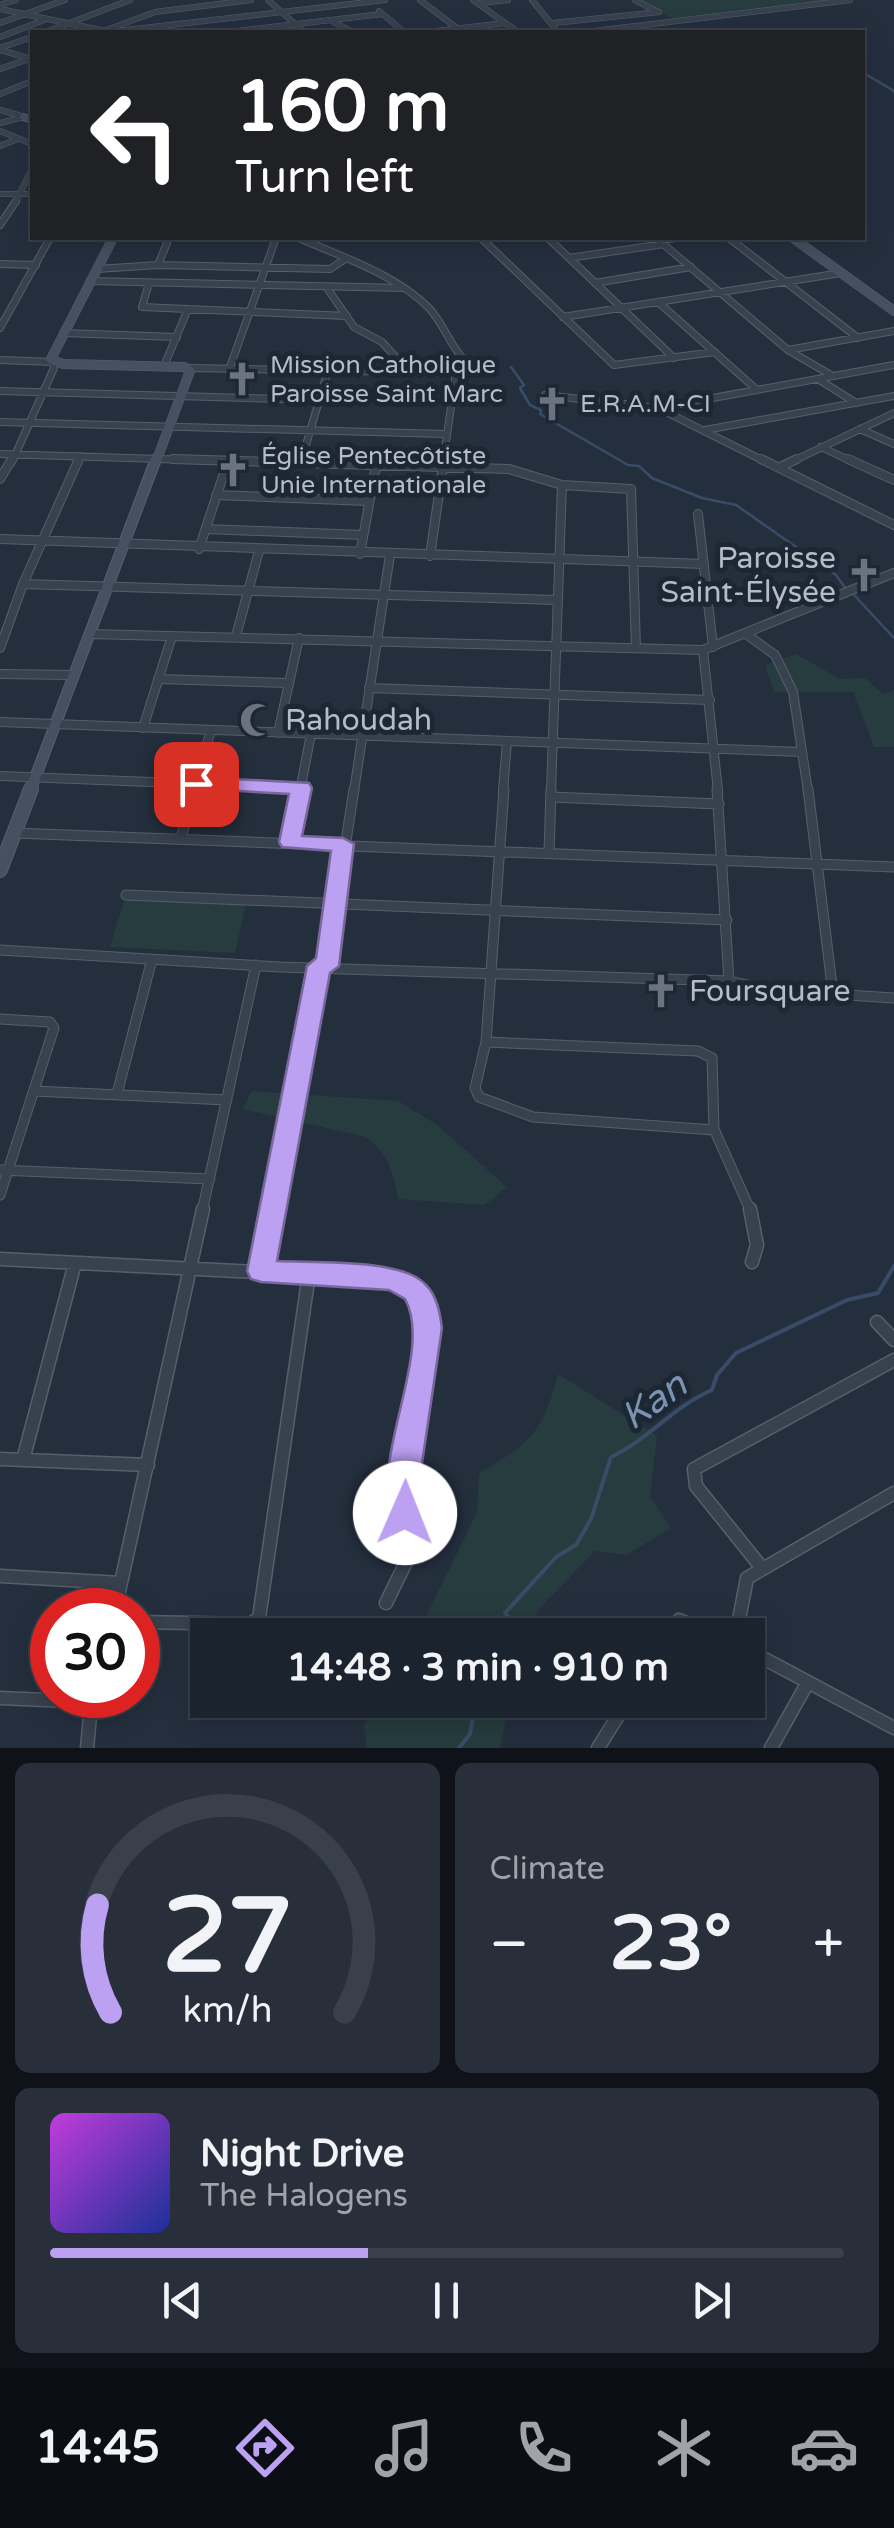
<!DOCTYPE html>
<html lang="en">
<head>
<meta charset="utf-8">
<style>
	:root { --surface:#1b232e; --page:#282f3a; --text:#f1f3f6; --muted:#a0a4aa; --line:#39404a; --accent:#bca0f2 }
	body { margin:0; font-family:"Varela Round",sans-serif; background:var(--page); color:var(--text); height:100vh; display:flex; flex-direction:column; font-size:38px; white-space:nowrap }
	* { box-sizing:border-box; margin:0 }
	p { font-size:32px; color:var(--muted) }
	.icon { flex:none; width:55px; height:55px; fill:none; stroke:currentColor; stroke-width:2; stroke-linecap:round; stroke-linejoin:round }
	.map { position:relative; height:1748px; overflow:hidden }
	.details { display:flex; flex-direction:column; gap:15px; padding:15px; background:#0f1319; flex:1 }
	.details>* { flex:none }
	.top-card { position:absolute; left:30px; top:30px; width:835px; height:210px; border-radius:0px; box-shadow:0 5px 25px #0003,0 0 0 2px var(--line); background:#202124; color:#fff; overflow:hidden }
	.speed { position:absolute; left:30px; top:1588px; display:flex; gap:20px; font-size:50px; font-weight:700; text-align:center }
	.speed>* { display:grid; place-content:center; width:130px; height:130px; border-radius:50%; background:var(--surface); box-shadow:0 5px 25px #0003,0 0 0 2px var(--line); line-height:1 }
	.speed .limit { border:15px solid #d22; background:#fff; color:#111 }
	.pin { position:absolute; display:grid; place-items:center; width:85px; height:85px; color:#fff; margin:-42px; border-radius:20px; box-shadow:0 5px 15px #0006 }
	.me { position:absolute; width:110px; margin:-55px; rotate:1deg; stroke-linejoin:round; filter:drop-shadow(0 0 8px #0008) }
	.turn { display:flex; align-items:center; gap:35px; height:210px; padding:0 40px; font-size:45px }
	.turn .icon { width:130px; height:130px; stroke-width:2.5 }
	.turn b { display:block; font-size:70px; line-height:85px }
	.big { font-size:75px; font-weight:800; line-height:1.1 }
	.details .card { flex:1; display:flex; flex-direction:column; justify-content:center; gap:15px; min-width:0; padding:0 35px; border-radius:15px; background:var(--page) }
	.details .dial { align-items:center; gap:0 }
	.dial svg { height:260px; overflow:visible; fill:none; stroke:var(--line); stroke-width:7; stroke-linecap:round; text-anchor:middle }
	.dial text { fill:var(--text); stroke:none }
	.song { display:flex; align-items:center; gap:30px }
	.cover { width:120px; height:120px; border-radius:15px; background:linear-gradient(135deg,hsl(290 70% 55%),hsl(230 70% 35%)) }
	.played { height:10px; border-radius:5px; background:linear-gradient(90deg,var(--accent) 40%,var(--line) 40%) }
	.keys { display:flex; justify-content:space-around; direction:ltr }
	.heat { display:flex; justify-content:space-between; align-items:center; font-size:55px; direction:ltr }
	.details .tiles { flex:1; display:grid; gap:15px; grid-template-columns:1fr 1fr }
	.card:last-child { grid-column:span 2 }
	.trip { position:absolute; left:190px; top:1618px; width:575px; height:100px; border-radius:0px; background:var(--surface); box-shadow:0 5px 25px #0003,0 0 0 2px var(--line); font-weight:800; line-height:100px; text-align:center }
	.tabs { display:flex; height:160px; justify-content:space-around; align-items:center; background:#0b0e12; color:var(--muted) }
	.tabs .icon { width:70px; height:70px }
	.tabs .active { color:var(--accent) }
	.tabs b { font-size:45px; color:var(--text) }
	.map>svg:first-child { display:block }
	.green { fill:#263c3f }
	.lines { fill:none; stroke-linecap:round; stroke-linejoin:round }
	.stream-far1 { stroke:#394c67; stroke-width:2.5 }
	.stream { stroke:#394c67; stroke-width:4 }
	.street-far4-casing { stroke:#565f6c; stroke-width:6 }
	.street-far3-casing { stroke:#565f6c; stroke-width:8 }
	.street-far2-casing { stroke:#565f6c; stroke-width:10 }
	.street-far1-casing { stroke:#565f6c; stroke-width:11 }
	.street-casing { stroke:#565f6c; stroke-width:15 }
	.secondary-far3-casing { stroke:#565f6c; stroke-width:8 }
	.secondary-far2-casing { stroke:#565f6c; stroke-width:10 }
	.secondary-far1-casing { stroke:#565f6c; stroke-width:12 }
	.secondary-casing { stroke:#565f6c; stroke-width:16 }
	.street-far4 { stroke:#38414e; stroke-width:5 }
	.street-far3 { stroke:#38414e; stroke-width:6 }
	.street-far2 { stroke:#38414e; stroke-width:8 }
	.street-far1 { stroke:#38414e; stroke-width:9 }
	.street { stroke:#38414e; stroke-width:12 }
	.secondary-far3 { stroke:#465061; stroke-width:6 }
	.secondary-far2 { stroke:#465061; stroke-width:9 }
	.secondary-far1 { stroke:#465061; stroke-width:10 }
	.secondary { stroke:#465061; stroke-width:14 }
	.route { fill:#bca0f2; stroke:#7a689d; stroke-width:2.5 }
	.labels { text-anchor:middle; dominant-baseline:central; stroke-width:10; stroke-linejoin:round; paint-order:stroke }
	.far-poi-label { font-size:25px; fill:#b4bcc9; stroke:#1d2633; text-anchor:start }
	.poi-label { font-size:30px; fill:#b4bcc9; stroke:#1d2633; text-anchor:start }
	.near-water-label { font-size:38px; font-style:italic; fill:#7c92b1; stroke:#1d2633 }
</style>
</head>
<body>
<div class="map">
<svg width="894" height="1748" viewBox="0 0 894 1748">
	<rect width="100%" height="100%" fill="#242f3e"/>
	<!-- green -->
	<path class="green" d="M637,0H828L673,19Z
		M796,654L840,679L865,678L883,694L894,690V747H874L853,692H774L765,665Z
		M125,898L246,903L235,953L110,947Z
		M251,1091L398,1101L436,1124L507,1187L485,1205L398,1199C393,1172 389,1154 366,1137L243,1109Z
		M558,1374L657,1436L650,1496L671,1528L626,1555L595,1551L539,1609L527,1635H417L477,1512L479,1474C530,1442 543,1434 558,1374Z
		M381,1700H509L500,1748H367L364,1725Z"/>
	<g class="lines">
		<!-- stream-far1 -->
		<path class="stream-far1" d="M862,72L894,91
			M511,367L524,385L520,388L530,405L541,410L540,414L628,465L639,466L652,478L702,498L736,505L836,575L846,589
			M854,595L894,638"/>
		<!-- stream -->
		<path class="stream" d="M508,1635L514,1624L505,1613L556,1557L576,1545L591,1519L611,1457C648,1440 674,1406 712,1390L717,1375L736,1353L847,1300L878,1293L894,1266
			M459,1748L470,1734L476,1700"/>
		<!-- street-far4 casing -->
		<g class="street-far4-casing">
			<path id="street-far4" d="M268,0L304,32
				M420,0L458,29
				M473,0L518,32
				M532,0L558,32
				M635,0L656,11
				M478,3L508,0
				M0,5L16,0
				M0,9L105,31
				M379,11L404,32
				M332,21L352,32
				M0,23L65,0
				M553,23L659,12
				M46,32L130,0
				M101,32L155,12L251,0
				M109,32L385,0
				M229,32L382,14
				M428,32L505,23
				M586,32L850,0
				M0,37L44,20
				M0,48L32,37
				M0,50L31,59
				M0,69L32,58
				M0,94L32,81
				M0,110L21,116
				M0,123L23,117
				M0,131L32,144
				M0,146L18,139
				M0,194H32
				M15,203L32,169"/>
		</g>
		<!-- street-far3 casing -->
		<g class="street-far3-casing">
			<path id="street-far3" d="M0,225L16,201
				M299,238C342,257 395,274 429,308C443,323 449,343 463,359L456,373L443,462
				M481,238L614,365L715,352
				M548,238L674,358
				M656,238L788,350L831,375
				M729,238L858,338
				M659,240L677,238
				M569,258L664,244
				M0,264L36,265
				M158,265L169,238
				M97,269L158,265L330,269L345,259
				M90,281L404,288
				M149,283L142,307L347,316
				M595,283L691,267
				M327,288L354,327L382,342L409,372
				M658,302L757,390
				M563,317L841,273
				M0,328L50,238
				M63,333L177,337
				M788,350L894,331
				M0,360L53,362L54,368L12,462
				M164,366L188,309
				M230,367L276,238
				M189,368L456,373
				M818,379L856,403
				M0,391L318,400
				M545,395L658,408L766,462
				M658,408L894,365
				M0,422L445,434
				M860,429L894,444
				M705,430L894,396
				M821,447L853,462
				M0,454L258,462
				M78,462L80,456
				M301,462L328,370
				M791,462L894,413"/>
		</g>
		<!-- street-far2 casing -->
		<g class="street-far2-casing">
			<path id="street-far2" d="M173,459L509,469L562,485L631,489L636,648
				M761,459L894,525
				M848,459L894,480
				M301,463L302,459
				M782,466L797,459
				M0,479L12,459
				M216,495L368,501
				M698,514L713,647
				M206,529L363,535
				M0,539L704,564
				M199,549L228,461
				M360,554L376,466
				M430,556L444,459
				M23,584L556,600
				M90,634L703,650L894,573
				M746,634L775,655L793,692L808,791
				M236,636L259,551
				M0,648L23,584L79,459
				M703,650L718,791
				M0,674L74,675
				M158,679L288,683
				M369,688L710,700
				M0,722L802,752
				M143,728L172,636
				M278,733L299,638
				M0,776L301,788
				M194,791L211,730
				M300,791L311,734
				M354,791L390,555
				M503,791L507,741
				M551,791L562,485"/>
		</g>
		<!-- street-far1 casing -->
		<g class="street-far1-casing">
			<path id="street-far1" d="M504,789L486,1042L475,1088L479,1097L533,1117L714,1130
				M717,789L729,981L769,990L894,998
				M808,789L833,994
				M551,797L719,804
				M14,833L894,867
				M181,838L195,789
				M290,842L300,789
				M549,853L551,789
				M126,895L727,920
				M0,950L280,967L729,981
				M327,965L354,789
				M0,1019L50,1022L54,1028L0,1195
				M486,1042L698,1051L712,1058L714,1129L751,1212
				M34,1091L227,1100
				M117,1094L152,959
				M0,1170L210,1179
				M202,1212L256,965
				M272,1212L319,966"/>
		</g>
		<!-- street casing -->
		<g class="street-casing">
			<path id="street" d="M750,1209L757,1245L752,1262
				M0,1259L394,1279C417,1289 424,1305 427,1328L404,1477L409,1556L386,1603
				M261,1271L273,1209
				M877,1322L894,1340
				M0,1459L148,1465
				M23,1460L75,1263
				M762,1568L696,1486L694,1469L894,1360
				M0,1576L121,1583
				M115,1610L203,1209
				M138,1622L250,1624L259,1618L309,1274
				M668,1635L679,1620L718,1635
				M736,1635L747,1578L894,1493
				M748,1650L894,1728
				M0,1698L90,1702
				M87,1748L92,1695
				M598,1748L628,1700
				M771,1748L808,1682"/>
		</g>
		<!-- secondary-far3 casing -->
		<g class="secondary-far3-casing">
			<path id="secondary-far3" d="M23,117L32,120"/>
		</g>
		<!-- secondary-far2 casing -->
		<g class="secondary-far2-casing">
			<path id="secondary-far2" d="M113,238L51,359L63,364L184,367L190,371L156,462
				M793,238L894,311"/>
		</g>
		<!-- secondary-far1 casing -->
		<g class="secondary-far1-casing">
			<path id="secondary-far1" d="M30,791L156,459"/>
		</g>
		<!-- secondary casing -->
		<g class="secondary-casing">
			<path id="secondary" d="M0,870L31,789"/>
		</g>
		<!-- street-far4 -->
		<use href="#street-far4" class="street-far4"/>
		<!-- street-far3 -->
		<use href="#street-far3" class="street-far3"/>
		<!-- street-far2 -->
		<use href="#street-far2" class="street-far2"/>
		<!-- street-far1 -->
		<use href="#street-far1" class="street-far1"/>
		<!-- street -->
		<use href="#street" class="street"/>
		<!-- secondary-far3 -->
		<use href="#secondary-far3" class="secondary-far3"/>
		<!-- secondary-far2 -->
		<use href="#secondary-far2" class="secondary-far2"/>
		<!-- secondary-far1 -->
		<use href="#secondary-far1" class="secondary-far1"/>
		<!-- secondary -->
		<use href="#secondary" class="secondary"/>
	</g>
	<!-- route -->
	<path class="route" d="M196,777L309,783L312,788L302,836L343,838L354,844L339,966L330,973L277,1261C313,1263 401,1258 425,1284C437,1295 440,1313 442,1328L420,1477L421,1513L416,1523L405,1527L394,1523C366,1464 435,1353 405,1299L389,1290L261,1282L251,1279L247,1271L307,966L316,958L331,851L282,847L279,842L289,794L188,788L185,784Z"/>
	<!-- icons -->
	<defs>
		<g id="church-bare" transform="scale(2.7)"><path d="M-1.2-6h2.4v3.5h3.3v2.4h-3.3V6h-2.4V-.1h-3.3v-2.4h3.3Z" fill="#6b7280" stroke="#1d2633" stroke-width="2.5" paint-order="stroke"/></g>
		<g id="mosque-bare" transform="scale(2.7)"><path d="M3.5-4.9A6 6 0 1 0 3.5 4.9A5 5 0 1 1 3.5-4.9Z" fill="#6b7280" stroke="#1d2633" stroke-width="2.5" paint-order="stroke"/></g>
	</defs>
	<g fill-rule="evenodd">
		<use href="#church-bare" x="242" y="379"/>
		<use href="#church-bare" x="552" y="404"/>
		<use href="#church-bare" x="233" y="470"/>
		<use href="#church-bare" x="864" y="575"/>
		<use href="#mosque-bare" x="257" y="720"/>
		<use href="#church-bare" x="661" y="991"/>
	</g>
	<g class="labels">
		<!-- far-poi labels -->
		<g class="far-poi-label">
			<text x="270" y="365">Mission Catholique<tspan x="270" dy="29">Paroisse Saint Marc</tspan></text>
			<text x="580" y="404">E.R.A.M-CI</text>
			<text x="261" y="456">Église Pentecôtiste<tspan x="261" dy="29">Unie Internationale</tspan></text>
		</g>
		<!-- poi labels -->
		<g class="poi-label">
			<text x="836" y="558" text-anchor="end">Paroisse<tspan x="836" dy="34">Saint-Élysée</tspan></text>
			<text x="285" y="720">Rahoudah</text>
			<text x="689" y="991">Foursquare</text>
		</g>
		<!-- near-water labels -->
		<g class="near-water-label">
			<text transform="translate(654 1401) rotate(-35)">Kan</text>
		</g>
	</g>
</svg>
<div class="speed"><div class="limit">30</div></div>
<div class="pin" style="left:196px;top:784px;background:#d93025"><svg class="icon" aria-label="arrive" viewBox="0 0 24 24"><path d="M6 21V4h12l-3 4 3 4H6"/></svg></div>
<svg class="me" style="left:405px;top:1513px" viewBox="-20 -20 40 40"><circle r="19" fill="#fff"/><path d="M0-13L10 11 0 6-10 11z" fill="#bca0f2"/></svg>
<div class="trip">14:48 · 3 min · 910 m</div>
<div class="top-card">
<div class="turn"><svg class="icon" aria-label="left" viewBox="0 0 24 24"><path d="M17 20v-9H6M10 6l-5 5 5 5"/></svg><div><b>160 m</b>Turn left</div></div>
</div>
</div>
<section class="details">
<div class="tiles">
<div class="card dial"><svg viewBox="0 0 100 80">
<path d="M14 69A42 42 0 1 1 86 69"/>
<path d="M14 69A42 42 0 0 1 10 36" stroke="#bca0f2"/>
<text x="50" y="56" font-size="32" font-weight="700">27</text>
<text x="50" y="72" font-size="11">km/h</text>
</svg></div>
<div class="card"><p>Climate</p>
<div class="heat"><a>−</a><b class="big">23°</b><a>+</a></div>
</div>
<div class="card">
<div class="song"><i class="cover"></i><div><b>Night Drive</b><p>The Halogens</p></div></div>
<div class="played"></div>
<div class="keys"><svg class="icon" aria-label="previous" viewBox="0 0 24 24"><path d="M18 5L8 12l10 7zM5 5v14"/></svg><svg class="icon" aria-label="pause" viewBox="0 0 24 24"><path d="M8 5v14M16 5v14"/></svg><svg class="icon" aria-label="next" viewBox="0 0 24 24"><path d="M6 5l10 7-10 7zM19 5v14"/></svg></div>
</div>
</div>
</section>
<nav class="tabs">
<b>14:45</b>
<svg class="icon active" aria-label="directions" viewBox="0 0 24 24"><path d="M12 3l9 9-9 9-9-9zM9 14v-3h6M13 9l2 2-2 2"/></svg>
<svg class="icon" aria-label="music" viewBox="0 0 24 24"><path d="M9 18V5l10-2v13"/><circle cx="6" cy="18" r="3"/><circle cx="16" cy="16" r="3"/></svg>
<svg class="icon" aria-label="phone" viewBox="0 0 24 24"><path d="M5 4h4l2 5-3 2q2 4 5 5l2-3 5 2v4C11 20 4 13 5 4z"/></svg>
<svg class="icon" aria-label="climate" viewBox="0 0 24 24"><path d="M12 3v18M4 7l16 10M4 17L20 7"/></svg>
<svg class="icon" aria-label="car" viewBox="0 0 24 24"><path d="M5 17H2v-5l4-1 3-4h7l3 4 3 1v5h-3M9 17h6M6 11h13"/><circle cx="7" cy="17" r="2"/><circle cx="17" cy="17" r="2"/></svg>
</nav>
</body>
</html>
